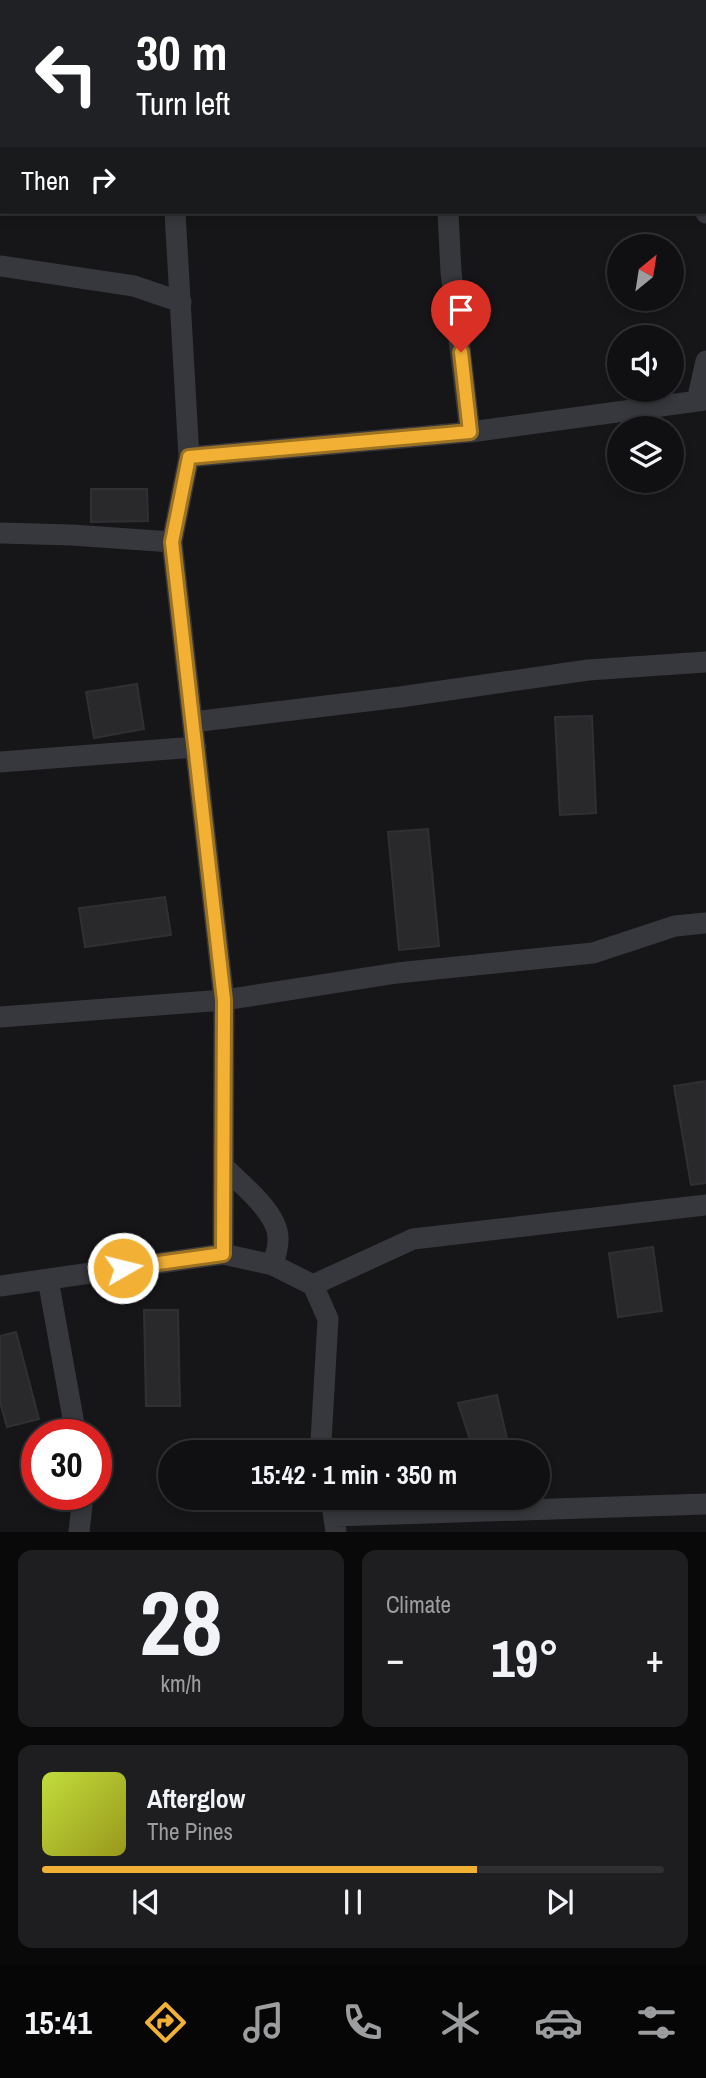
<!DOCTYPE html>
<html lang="en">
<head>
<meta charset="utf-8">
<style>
	:root { --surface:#101012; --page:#1e1e20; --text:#f1f3f6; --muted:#9c9d9f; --line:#303032; --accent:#f2b134 }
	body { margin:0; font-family:"Archivo Narrow",sans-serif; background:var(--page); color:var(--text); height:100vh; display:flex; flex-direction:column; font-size:26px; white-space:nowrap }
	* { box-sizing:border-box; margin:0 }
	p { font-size:23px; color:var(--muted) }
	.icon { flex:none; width:38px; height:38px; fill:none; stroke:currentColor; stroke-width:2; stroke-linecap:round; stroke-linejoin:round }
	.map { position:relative; height:1532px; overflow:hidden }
	.details { display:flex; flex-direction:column; gap:18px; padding:18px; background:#09090a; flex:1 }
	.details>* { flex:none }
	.hud { position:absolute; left:0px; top:0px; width:707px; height:214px; box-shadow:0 4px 10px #0003,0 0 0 2px var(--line); background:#202124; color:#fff; overflow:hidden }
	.needle { width:46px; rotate:30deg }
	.tools { position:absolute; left:607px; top:234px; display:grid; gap:14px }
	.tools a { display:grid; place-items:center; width:77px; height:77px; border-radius:50%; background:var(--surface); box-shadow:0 4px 10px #0003,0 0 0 2px var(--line); font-size:35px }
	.speed { position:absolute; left:21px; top:1419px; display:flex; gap:14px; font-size:35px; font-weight:700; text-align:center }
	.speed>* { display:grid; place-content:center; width:91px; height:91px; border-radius:50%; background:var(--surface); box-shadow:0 4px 10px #0003,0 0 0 2px var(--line); line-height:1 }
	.speed .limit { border:10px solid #d22; background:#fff; color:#111 }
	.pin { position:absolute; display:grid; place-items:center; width:60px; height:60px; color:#fff; margin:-72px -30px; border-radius:50% 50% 50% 0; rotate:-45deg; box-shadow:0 0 7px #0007 }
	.pin .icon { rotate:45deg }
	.me { position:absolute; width:77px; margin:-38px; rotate:82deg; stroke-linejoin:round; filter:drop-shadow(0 0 5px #0008) }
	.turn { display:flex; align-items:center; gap:24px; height:147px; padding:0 21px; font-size:32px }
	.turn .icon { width:91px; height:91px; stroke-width:2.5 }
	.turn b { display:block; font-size:49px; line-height:60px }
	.then { display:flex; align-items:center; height:66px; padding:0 21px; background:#0003; gap:14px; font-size:26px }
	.big { font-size:52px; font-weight:700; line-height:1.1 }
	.details .widget { flex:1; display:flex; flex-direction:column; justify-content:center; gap:10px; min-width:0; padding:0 24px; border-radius:14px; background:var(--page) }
	.details .dial { align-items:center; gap:0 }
	.dial b { font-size:91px; line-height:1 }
	.song { display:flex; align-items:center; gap:21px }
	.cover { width:84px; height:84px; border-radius:10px; background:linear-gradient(135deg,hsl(70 70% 55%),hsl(60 70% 35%)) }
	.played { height:7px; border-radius:4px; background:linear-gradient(90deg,var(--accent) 70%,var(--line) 70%) }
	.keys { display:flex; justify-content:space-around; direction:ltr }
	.heat { display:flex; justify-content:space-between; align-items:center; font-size:38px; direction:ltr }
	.details .tiles { flex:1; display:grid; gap:18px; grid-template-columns:1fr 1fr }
	.widget:last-child { grid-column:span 2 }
	.trip { position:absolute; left:158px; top:1440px; width:392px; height:70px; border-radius:35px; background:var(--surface); box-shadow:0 4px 10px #0003,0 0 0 2px var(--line); font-weight:700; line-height:70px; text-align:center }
	.menu { display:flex; height:112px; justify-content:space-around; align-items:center; background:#060607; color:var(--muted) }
	.menu .icon { width:49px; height:49px }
	.menu .active { color:var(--accent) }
	.menu b { font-size:32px; color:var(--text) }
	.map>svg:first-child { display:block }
	.building { fill:#29292c; stroke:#303034; stroke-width:2 }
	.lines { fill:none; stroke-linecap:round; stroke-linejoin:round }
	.minor { stroke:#37383d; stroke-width:21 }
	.route-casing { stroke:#9d7322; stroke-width:18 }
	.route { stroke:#f2b134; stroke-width:12 }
</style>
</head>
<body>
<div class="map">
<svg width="706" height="1532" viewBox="0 0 706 1532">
	<rect width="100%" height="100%" fill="#161618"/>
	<!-- building -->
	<path class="building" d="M91,489H147L148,521L91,522Z
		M137,684L144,729L94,738L86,692Z
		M592,716L596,813L560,815L555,717Z
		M428,829L439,946L399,950L388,832Z
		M165,897L171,935L85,947L79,908Z
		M706,1081V1183L691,1185L674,1086Z
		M653,1247L662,1311L618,1317L609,1253Z
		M144,1310H178L180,1406H146Z
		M16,1332L39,1419L7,1427L0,1402V1336Z
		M497,1395L510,1452H474L458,1403Z"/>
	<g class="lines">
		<!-- minor -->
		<path class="minor" d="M162,0V2
			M449,2V0
			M690,2V0
			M0,3H2
			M705,210L706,213
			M175,212L189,457L172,542L224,1000L223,1254
			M448,212L451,272L470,432
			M0,266L134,286L181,302
			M697,401L706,361
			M189,457L470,432L706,400
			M0,533L72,535L172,542
			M193,722L400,697L588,670L706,662
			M0,762L196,747
			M0,1017L224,1000L397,973L593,953L675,926L706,923
			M224,1167C241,1184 277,1212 278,1237C279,1246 275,1256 273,1265
			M48,1279L76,1435
			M313,1285L328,1319L321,1441L323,1452
			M0,1286L223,1254L273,1265L313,1285L413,1239L706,1205
			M331,1498L336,1532
			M334,1516L706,1504
			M79,1532L82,1505V1494"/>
	</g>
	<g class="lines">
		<!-- route casing -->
		<g class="route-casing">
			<path id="route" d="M123,1268L223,1254L224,1000L172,542L189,457L470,432L461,352"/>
		</g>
		<!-- route -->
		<use href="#route" class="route"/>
	</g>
</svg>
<div class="tools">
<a><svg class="needle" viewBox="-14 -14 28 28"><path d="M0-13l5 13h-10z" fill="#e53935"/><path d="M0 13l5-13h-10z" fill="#9c9d9f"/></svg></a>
<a><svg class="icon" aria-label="sound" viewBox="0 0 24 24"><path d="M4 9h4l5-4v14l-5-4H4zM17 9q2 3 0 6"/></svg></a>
<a><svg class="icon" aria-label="layers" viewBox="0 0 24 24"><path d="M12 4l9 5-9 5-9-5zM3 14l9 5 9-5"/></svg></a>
</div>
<div class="speed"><div class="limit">30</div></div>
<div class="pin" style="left:461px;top:352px;background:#d93025"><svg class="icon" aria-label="arrive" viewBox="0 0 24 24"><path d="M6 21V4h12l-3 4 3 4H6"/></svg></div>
<svg class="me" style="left:123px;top:1268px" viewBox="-20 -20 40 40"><circle r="17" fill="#f2b134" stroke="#fff" stroke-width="3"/><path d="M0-11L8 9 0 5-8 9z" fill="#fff"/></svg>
<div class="trip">15:42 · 1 min · 350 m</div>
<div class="hud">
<div class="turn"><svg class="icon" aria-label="left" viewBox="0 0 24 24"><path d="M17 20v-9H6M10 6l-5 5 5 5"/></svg><div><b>30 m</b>Turn left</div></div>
<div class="then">Then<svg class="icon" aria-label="right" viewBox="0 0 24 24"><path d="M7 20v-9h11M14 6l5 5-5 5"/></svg></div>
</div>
</div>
<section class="details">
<div class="tiles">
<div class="widget dial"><b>28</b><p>km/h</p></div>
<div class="widget"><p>Climate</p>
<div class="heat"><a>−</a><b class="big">19°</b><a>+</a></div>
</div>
<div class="widget">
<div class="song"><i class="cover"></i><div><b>Afterglow</b><p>The Pines</p></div></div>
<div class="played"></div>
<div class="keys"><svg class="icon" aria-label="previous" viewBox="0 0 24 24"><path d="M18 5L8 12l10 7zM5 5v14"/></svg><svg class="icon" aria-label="pause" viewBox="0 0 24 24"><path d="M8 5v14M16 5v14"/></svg><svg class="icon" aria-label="next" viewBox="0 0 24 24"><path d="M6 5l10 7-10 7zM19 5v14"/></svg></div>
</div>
</div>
</section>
<nav class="menu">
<b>15:41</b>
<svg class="icon active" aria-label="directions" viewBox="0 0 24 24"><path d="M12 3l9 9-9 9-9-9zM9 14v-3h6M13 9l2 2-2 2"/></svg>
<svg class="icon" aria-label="music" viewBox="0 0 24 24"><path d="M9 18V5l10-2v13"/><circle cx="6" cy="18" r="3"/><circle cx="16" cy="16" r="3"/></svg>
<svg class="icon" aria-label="phone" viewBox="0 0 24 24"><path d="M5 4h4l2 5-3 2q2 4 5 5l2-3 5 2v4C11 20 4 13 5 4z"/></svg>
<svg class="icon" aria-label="climate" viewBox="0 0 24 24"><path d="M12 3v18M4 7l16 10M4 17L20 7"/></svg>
<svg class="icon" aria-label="car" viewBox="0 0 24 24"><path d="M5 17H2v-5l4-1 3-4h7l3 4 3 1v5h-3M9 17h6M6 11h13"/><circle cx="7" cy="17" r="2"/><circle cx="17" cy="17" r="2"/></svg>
<svg class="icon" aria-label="filters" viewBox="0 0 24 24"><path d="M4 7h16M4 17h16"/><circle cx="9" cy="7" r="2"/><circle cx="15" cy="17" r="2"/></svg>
</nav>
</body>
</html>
